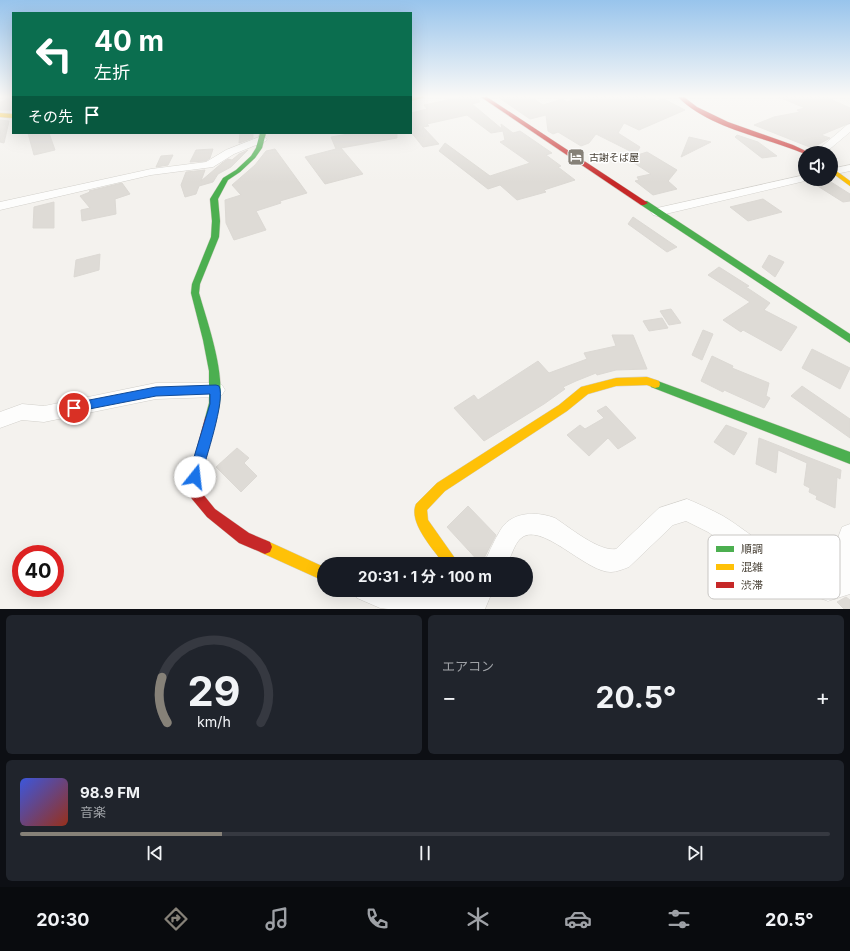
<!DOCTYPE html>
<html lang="ja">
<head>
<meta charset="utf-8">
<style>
	:root { --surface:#171b24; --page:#20242c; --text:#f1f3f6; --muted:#9ea1a6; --line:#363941; --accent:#868178 }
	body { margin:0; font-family:Inter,"Noto Sans JP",sans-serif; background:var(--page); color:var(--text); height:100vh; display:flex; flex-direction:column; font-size:15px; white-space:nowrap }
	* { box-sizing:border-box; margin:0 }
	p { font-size:13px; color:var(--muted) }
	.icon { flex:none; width:22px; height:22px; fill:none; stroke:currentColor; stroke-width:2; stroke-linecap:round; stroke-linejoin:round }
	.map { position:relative; height:609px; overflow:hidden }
	.details { display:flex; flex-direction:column; gap:6px; padding:6px; background:#0d0f14; flex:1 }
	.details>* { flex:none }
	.guide { position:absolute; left:12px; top:12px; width:400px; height:122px; border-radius:0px; box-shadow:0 4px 16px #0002; background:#0b6e4f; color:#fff; overflow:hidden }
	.tools { position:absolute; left:798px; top:146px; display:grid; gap:8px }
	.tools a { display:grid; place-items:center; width:40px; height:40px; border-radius:50%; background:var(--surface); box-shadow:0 4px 16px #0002; font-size:20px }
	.speed { position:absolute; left:12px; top:545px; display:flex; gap:8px; font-size:20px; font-weight:700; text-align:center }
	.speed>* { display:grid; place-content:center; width:52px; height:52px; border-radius:50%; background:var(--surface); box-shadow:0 4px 16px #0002; line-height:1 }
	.speed .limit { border:6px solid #d22; background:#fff; color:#111 }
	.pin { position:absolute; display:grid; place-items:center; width:34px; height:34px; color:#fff; margin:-17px; border:2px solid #fff; border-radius:50%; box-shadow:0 1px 4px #0007 }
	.me { position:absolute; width:44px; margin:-22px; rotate:16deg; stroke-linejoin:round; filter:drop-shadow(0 0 3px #0008) }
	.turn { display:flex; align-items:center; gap:14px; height:84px; padding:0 16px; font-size:18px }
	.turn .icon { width:52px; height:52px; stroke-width:2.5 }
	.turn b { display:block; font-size:28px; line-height:34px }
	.then { display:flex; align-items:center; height:38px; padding:0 16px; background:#0003; gap:8px; font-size:15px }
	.big { font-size:30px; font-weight:700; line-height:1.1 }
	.details .card { flex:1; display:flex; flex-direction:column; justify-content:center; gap:6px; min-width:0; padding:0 14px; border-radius:6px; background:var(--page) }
	.details .dial { align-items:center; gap:0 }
	.dial svg { height:104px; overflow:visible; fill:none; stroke:var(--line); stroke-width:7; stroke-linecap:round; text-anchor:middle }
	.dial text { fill:var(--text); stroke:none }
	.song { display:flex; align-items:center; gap:12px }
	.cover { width:48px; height:48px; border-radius:6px; background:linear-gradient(135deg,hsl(230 70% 55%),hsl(10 70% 35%)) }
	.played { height:4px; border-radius:2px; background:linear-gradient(90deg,var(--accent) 25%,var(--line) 25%) }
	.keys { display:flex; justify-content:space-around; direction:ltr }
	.heat { display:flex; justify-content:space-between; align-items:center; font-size:22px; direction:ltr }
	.details .tiles { flex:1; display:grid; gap:6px; grid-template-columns:1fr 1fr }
	.card:last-child { grid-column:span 2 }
	.trip { position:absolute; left:317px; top:557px; width:216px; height:40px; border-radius:20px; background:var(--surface); box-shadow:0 4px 16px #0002; font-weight:700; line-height:40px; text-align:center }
	.dock { display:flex; height:64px; justify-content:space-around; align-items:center; background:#090b0e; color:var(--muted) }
	.dock .icon { width:28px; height:28px }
	.dock .selected { color:var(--accent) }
	.dock b { font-size:18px; color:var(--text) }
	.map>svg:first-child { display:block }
	.building { fill:#dedbd6; stroke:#dcd9d4 }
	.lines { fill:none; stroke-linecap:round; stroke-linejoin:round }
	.street-casing { stroke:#d2d0cb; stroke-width:1 }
	.fast-casing { stroke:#d3cfc5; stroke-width:1 }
	.slow-casing { stroke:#d3cfc5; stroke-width:1 }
	.jam-casing { stroke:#d3cfc5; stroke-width:1 }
	.street { fill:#fdfdfc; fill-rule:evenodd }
	.fast { fill:#4caf50; fill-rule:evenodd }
	.slow { fill:#ffc107; fill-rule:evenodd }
	.jam { fill:#c62828; fill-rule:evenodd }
	.route { fill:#1a73e8; stroke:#114b97 }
	.labels { text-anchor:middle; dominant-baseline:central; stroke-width:3; stroke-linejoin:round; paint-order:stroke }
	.far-poi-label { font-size:10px; fill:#4b4439; stroke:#fff; text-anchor:start }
	.key { fill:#fff; stroke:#c9c7c4; stroke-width:1 }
	.key-label { font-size:11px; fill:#4b4439 }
</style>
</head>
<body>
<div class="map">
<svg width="850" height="609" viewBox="0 0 850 609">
	<rect width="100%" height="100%" fill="#f4f2ee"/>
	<!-- building -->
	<path class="building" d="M461,97H477L480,102L472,104L502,129L501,124L513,133L520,131L552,153L546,155L561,166L558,167L575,180L544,190L546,192L517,200L500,185L488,189L439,151L445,143L490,176L530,163L500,142L505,140L503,131L491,133L467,115L427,124L429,126L423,127L439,144L423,147L411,132V113L427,109L424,105Z
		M498,97H531L543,105L562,99L567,102L581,97H647L657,101L664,99L685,110L639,130L624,123L618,133L640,147L636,154L596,134L589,143L581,146L558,132L553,134L548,131L546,115L530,119Z
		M779,97H826L850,108V123L821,135L830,138L812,148L754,125L774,117L800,112L797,110L805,108Z
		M8,99L13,102L12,110H0V102Z
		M0,120L9,121L4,143L0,142Z
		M28,133H49L55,150L34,155Z
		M240,133H253V138L239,143Z
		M354,133H397V138L341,148L363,174L325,184L305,157L336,149L331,137Z
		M737,135L758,142L777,156L762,158L735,137Z
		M689,137L711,142L681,157Z
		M213,149L210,158L206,161L190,162L196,150Z
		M275,149L307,193L280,201L281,203L256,211L266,230L234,240L226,223L225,200L241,195L232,185L255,165L266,151Z
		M248,150L231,167L218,174L213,182L199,186L196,194L185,197L181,185L186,172L205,170L201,181L222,163L228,159L232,160L239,154Z
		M647,152L677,170L668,181L677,189L653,195L635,181L639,180L637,177L651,174L631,161H632L628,158Z
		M173,155L168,165L156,167L161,156Z
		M831,182L850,194V201L843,202L816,185Z
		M122,183L130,194L115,199L116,214L82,221L81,210L90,208L80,196L90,192L89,191Z
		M763,199L782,212L748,221L730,207Z
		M54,202V228H33L34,207Z
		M633,217L677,247L667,252L628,224Z
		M100,254L99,270L74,277L76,260Z
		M769,255L784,262L775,277L762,267Z
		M719,267L749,286L746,287L770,303L764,310L797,327L781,351L743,330L741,332L723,320L750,302L708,275Z
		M671,309L681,323L669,325L660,311Z
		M662,318L668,328L649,331L643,321Z
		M703,330L713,334L702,360L692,355Z
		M612,335H633L647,369L616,370L597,375L596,373L576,381L563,387L565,389L544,404L484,441L454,408L474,395L478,400L538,361L549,373L587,359L584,353L616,346Z
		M812,349L850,368L840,389L802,368Z
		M712,356L733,366L732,368L769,383L766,396L770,398L764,408L724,390L723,392L701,381Z
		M802,386L850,419V438L791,396Z
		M606,406L636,438L618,449L608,438L589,456L567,435L580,425L585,429L604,418L597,411Z
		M726,425L747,433L734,455L714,442Z
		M759,438L841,470L840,479L837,477L835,508L816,499L817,496L809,492L810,488L804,485L807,463L778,450L776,473L756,464Z
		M237,448L249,458L244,463L257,476L241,492L216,467Z
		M468,506L496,535L481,564L447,527Z
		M846,597L850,600V609H844L837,602Z"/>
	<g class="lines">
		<!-- street casing -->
		<g class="street-casing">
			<path id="street" d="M850,124V132L825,153H814L847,125Z
				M262,136L267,139L266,141L234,154L213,167L151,175L0,210V202L151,169L206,162L226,150Z
				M850,165V171L831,175V169Z
				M805,175V179H810L809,180L657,216L653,215L651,212L653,209L657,208Z
				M156,383H216L222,385L225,390L222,395L216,397L156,399L44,422L22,420L0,428V412L22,404L44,406Z
				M687,499C699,504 712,510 723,516C749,531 807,583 835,575L839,535L842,527L850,524V594L828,601L785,585L708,532L686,521L673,525L629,567C623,569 617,572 611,572C586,573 540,519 520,539C514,545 511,557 507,564H484C488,554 498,532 504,525C517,511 539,512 555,518C569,527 599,552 616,549L659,508Z
				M353,590H422L465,596L468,590H493L485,609H388L380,608L357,598Z"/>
		</g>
		<!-- fast casing -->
		<g class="fast-casing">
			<path id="fast" d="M260,133H266L262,148L255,158L240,172L228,180L218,199L220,221L219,237L200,284L199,293C209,328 231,387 215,421L211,423L207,421L205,418L209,403V371L203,340L191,293L192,284L211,237L212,221L210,199L223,178L236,170L251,156L256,148Z
				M641,201H647L850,334V343L641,205Z
				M655,380L850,452V464L651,387L650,384L651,381Z"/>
		</g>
		<!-- slow casing -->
		<g class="slow-casing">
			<path id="slow" d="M411,97H424L411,101Z
				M0,113L13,114V118L0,117Z
				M831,167L850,181V186L831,172Z
				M647,377L659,381L660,384L659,387L655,388L647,385L616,386L588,394L567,411L445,491L427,510L428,520L459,564H444C433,549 408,522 416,504L437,483L559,405L581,387L616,378Z
				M265,540L324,567V581L260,552L258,547L260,542Z"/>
		</g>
		<!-- jam casing -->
		<g class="jam-casing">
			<path id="jam" d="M481,97H487L648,203L644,205H641Z
				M678,97H684L697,107L728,122L793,145L810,153H805V154C765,137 710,129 678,97Z
				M211,413L215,415L217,418L201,477L202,493L215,509L249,533L270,542L272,547L270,552L265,554L239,543L207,517L192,499L190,495L189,477L205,418L207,415Z"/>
		</g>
		<!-- street -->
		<use href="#street" class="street"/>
		<!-- fast -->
		<use href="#fast" class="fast"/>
		<!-- slow -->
		<use href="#slow" class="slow"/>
		<!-- jam -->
		<use href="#jam" class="jam"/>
	</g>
	<!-- sky -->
	<linearGradient id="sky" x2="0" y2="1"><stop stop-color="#98c4ec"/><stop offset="0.53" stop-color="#faf9f7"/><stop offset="1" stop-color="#faf9f7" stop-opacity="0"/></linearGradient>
	<rect width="850" height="182" fill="url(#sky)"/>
	<!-- route -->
	<path class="route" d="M216,385L219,386C226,400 205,460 201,477L199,481L195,483L190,481L188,477L210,404V394L156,396L74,412L71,411L69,408L71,404L74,403L156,387Z"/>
	<!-- icons -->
	<defs>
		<g id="hotel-square" transform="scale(0.9)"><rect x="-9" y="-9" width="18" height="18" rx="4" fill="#868178" stroke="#fff"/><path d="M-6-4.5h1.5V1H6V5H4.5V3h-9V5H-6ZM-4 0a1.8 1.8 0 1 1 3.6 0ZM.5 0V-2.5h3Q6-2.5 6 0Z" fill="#fff"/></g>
	</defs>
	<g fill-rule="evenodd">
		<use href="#hotel-square" x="576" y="157"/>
	</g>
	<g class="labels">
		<!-- far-poi labels -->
		<g class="far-poi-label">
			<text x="589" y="157">古謝そば屋</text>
		</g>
	</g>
	<!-- legend -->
	<rect x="708" y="535" width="132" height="64" rx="6" class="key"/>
	<rect x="716" y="546" width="18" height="6" fill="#4caf50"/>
	<rect x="716" y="564" width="18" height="6" fill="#ffc107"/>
	<rect x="716" y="582" width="18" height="6" fill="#c62828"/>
	<g class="key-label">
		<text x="741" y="553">順調</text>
		<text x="741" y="571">混雑</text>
		<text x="741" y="589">渋滞</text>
	</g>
</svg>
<div class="tools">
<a><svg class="icon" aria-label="sound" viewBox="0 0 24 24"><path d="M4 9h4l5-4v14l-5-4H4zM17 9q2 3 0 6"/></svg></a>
</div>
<div class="speed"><div class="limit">40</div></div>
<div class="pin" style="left:74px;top:408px;background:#d93025"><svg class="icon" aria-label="arrive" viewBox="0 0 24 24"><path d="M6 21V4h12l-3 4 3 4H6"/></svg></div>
<svg class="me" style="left:195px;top:477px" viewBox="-20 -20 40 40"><circle r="19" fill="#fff"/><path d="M0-13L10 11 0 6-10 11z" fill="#1a73e8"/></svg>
<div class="trip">20:31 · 1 分 · 100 m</div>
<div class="guide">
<div class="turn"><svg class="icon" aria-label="left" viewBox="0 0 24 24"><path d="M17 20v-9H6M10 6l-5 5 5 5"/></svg><div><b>40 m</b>左折</div></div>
<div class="then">その先<svg class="icon" aria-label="arrive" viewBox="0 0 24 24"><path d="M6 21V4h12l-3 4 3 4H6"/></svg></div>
</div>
</div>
<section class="details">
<div class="tiles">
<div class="card dial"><svg viewBox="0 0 100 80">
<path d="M14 69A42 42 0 1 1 86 69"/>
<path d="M14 69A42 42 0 0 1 10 34" stroke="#868178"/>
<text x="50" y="56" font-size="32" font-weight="700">29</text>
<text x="50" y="72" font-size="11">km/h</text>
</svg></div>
<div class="card"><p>エアコン</p>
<div class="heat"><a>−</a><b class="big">20.5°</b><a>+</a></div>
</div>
<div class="card">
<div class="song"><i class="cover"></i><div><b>98.9 FM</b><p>音楽</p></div></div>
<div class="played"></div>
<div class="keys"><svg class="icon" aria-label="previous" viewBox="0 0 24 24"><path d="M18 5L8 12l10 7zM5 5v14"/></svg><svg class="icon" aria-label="pause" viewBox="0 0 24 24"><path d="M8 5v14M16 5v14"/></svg><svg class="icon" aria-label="next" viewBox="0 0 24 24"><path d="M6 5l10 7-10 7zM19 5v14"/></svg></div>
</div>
</div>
</section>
<nav class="dock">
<b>20:30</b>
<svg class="icon selected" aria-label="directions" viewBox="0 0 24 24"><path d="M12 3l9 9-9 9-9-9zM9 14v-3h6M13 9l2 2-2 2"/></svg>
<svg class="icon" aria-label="music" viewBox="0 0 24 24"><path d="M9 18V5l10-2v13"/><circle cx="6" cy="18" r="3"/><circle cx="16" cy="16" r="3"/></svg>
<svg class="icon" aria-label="phone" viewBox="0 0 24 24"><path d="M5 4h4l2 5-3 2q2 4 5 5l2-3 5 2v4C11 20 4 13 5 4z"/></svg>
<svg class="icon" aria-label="climate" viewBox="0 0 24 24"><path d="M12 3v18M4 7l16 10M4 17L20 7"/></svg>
<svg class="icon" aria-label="car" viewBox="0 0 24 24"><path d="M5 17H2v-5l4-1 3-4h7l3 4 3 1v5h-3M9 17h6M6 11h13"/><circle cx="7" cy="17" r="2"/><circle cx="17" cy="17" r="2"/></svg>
<svg class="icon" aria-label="filters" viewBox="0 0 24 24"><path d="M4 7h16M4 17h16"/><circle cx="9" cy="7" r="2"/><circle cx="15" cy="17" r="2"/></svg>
<b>20.5°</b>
</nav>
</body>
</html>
